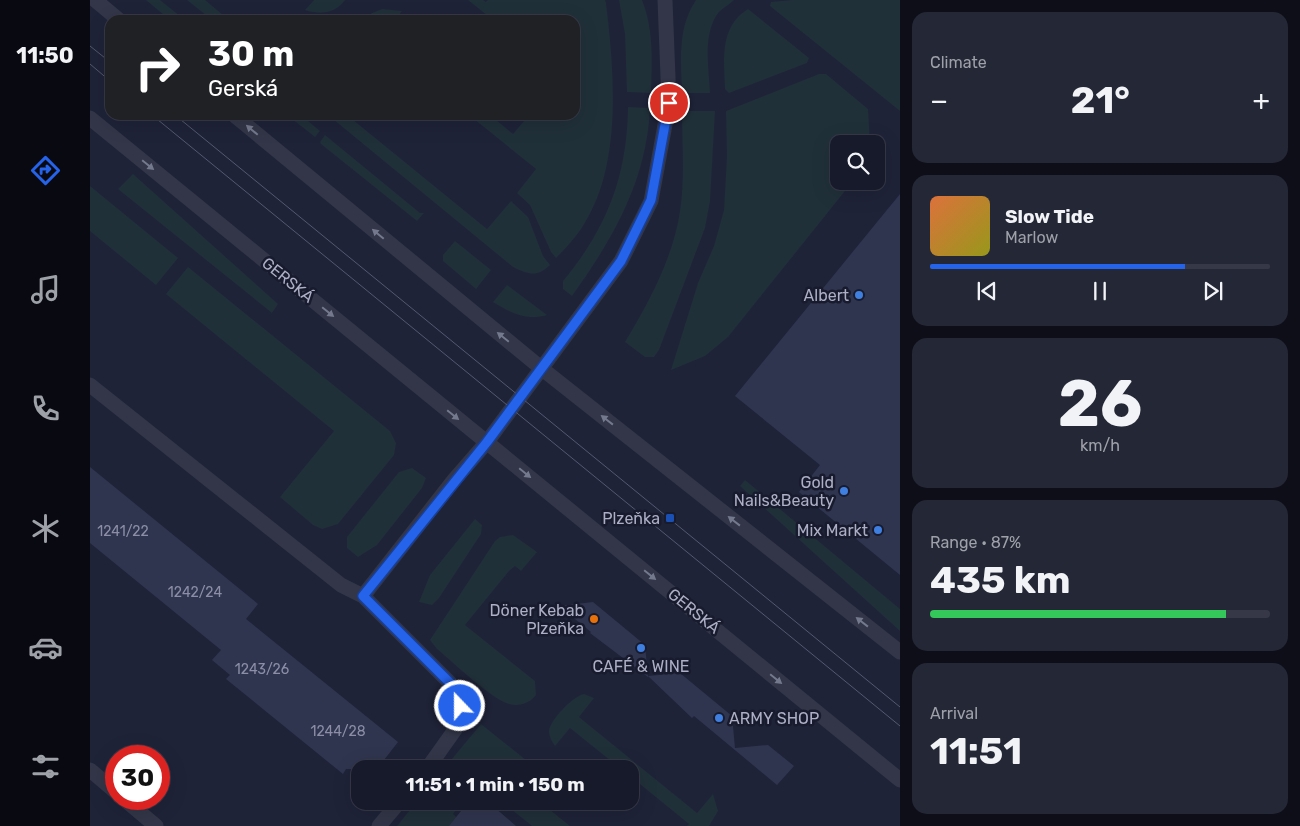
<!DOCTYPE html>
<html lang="en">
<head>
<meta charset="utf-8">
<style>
	:root { --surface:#171a2a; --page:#242736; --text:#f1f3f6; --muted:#9ea1a8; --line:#363847; --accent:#2563eb }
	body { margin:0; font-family:Rubik,sans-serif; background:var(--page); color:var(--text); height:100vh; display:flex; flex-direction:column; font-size:19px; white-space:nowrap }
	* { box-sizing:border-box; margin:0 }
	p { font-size:16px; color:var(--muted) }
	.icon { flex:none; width:28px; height:28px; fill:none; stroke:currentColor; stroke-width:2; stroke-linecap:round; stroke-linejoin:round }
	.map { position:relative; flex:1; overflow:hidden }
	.sheet { display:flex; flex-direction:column; gap:12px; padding:12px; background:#0d0e17; width:400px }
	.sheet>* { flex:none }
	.guide { position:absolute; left:15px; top:15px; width:475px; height:105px; border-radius:15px; box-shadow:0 5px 20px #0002,0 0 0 1px var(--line); background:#202124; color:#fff; overflow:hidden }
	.buttons { position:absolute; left:740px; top:135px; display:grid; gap:10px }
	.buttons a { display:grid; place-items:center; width:55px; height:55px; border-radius:10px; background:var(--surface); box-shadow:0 5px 20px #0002,0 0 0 1px var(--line); font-size:25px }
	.speed { position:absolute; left:15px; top:745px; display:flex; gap:10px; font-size:25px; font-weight:700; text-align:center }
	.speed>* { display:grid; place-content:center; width:65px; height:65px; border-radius:50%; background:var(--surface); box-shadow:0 5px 20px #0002,0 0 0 1px var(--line); line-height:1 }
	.speed .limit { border:8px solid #d22; background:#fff; color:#111 }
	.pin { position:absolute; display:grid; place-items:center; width:42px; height:42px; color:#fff; margin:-21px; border:2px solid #fff; border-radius:50%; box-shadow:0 1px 5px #0007 }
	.me { position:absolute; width:55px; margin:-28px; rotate:338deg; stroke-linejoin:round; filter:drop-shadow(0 0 4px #0008) }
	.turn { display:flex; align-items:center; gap:18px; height:105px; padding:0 20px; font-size:22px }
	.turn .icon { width:65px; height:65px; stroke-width:2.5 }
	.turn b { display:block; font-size:35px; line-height:42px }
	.big { font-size:38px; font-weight:700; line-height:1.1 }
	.sheet .widget { flex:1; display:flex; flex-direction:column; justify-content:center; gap:8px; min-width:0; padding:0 18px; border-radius:15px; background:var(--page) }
	.sheet .dial { align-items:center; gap:0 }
	.dial b { font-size:65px; line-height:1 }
	.song { display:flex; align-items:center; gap:15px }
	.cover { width:60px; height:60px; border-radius:8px; background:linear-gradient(135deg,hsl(20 70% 55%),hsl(60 70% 35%)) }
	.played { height:5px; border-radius:2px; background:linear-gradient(90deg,var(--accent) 75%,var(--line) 75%) }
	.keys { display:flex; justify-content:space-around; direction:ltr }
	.heat { display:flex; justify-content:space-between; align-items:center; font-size:28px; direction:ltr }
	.charge { height:8px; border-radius:4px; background:linear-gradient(90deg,#34c759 87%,var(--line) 0) }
	.trip { position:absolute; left:261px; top:760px; width:288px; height:50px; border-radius:15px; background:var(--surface); box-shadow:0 5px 20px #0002,0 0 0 1px var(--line); font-weight:700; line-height:50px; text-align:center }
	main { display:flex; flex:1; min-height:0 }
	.tab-bar { display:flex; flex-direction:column; width:90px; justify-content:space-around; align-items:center; background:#090a11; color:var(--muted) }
	.tab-bar .icon { width:35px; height:35px }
	.tab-bar .on { color:var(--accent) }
	.tab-bar b { font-size:22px; color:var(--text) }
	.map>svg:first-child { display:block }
	.green { fill:#203039 }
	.building { fill:#30354f }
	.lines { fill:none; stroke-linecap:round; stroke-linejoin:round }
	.minor { stroke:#323648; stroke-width:15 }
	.tram { stroke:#545870; stroke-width:1 }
	.oneway { fill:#75798d }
	.route-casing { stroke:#184099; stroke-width:12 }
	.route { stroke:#2563eb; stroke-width:9 }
	.shop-dot { fill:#3f7fe0; stroke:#181b2d; stroke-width:2 }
	.transit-dot { fill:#1a4fb4; stroke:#181b2d; stroke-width:2 }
	.food-dot { fill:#e8710a; stroke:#181b2d; stroke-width:2 }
	.labels { text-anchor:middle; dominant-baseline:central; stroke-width:5; stroke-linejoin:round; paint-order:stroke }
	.number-label { font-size:14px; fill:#8b8ea6 }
	.street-label { font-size:16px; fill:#acafc5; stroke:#181b2d }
	.poi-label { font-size:16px; fill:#acafc5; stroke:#181b2d; text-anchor:end }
</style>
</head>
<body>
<main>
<nav class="tab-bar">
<b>11:50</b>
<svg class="icon on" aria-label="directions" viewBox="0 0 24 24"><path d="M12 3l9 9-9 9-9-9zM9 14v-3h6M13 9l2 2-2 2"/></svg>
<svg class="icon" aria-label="music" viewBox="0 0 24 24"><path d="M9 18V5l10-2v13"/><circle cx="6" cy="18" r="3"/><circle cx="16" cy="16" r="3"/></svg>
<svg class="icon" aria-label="phone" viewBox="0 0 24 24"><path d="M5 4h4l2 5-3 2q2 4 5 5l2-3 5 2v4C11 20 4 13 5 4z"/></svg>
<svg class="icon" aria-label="climate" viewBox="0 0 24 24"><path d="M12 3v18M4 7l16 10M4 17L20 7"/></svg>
<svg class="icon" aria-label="car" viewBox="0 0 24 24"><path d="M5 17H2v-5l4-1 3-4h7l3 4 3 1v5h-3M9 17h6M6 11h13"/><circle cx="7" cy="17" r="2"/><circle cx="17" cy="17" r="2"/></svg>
<svg class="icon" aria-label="filters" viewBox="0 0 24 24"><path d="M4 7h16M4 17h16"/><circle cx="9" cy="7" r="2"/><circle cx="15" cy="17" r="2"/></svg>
</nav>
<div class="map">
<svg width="810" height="826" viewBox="0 0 810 826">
	<rect width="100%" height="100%" fill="#1f2338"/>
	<!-- green -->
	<path class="green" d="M56,0H70L95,20H80Z
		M97,0H115L139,20H122Z
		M224,0H255C245,14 230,15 215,10Z
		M378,0H393L396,2L398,0H515L516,3C524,68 532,160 497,219C489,234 478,246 466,258L461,252L440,205L427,193L446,169L379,115H400L423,134L439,115H485V20H403Z
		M529,0H552C564,30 562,61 561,93L537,92L535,34Z
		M606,0H644C640,4 633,8 629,12C612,33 619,68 620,93H592C591,61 587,28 606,0Z
		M702,0H810V111L680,6L681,2Z
		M292,9L312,11L305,20H274L282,13Z
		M658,9L719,58L717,63L639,93L635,89C634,60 629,27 658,9Z
		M729,74H736L778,109L780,144H749V181H763L638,337L615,356L581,370L608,283L624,246L634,210L637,156L636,111Z
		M538,107L560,108C557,180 523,239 482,296L473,289V281C517,228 537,176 538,107Z
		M592,111H625L620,201L615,228L569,350L564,357H555L535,342C559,302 583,258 590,211C595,179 592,144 592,111Z
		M197,115H211L230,131L225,137Z
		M238,115H257L397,229L421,201L438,217L453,256L460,265C448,277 439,275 423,267Z
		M235,135L330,213H334L327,221L231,144L230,142Z
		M43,174L188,304L182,313L28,189Z
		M0,186L88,258L66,285L0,231Z
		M365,241L401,270L386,289L353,261V255Z
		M98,267L300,431L306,443L304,455L248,524L232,529L223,525L190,497L244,431L76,294Z
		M417,285L457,315C436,321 421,313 403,302Z
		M322,468L336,478L332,488L287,545L268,557L257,548V537L309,472Z
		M655,480L810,609V631L650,486Z
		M385,519L392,525L391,534L349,598L342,605L329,602L340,575Z
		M423,535L447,552L431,571L425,566L419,571L375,625L445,681L446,695C440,703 429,707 419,704C401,699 364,663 347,649L340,640L405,541L410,537Z
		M494,694L504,698L489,717L607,813L623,794L628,811L619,826H597L599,824L540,776V769H531L480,728L465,746C462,741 459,737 459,731C460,720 483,696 494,694Z
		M391,724L446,768L445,769H372L361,760Z
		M327,801H372L363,814L376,826H307Z
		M411,801H449L480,826H442Z"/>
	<!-- building -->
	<path class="building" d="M810,194V575L709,492L730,465L645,396Z
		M0,467L168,604L156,619L308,742L287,769H256L253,774L136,679L140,675L122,660L131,650L0,543Z
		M503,602L555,645L558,677L500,633L501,632L469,606Z
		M590,673L642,716L645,748L678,745L704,766L687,785L604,716L602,718L558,676Z
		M379,801H397L426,826H359Z"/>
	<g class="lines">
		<!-- minor -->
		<path class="minor" d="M5,0L29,20
			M144,115L451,368L810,652
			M0,118L810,780
			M0,385L251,585L273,596L364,480L397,442L531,261L561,201L579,103L575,0
			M273,596L361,684L370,701L369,724L337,769
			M0,770L26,792
			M34,799L66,826
			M289,826L310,801"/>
		<!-- tram -->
		<path class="tram" d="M0,46L20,62
			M0,64L20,81
			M62,115L810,726
			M85,115L810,707"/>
	</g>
	<!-- one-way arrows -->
	<defs><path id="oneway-solid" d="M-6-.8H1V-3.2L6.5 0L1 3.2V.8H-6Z" transform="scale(1.25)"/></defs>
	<g class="oneway">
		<use href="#oneway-solid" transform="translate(162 130) rotate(-140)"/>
		<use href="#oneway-solid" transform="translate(58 165) rotate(39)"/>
		<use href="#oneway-solid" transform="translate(288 234) rotate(-140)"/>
		<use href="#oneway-solid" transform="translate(238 312) rotate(39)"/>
		<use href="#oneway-solid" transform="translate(413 337) rotate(-141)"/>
		<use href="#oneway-solid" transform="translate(363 415) rotate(39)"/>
		<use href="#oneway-solid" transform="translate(517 420) rotate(-142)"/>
		<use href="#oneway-solid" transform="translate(435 473) rotate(39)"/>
		<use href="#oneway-solid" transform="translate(644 521) rotate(-142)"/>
		<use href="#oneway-solid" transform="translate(560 575) rotate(39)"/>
		<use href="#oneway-solid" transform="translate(772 622) rotate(-142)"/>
		<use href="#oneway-solid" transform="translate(686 679) rotate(39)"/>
	</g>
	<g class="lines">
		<!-- route casing -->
		<g class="route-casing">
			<path id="route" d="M370,706V701L361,684L273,596L397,442L531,261L561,200L579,103"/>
		</g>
		<!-- route -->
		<use href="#route" class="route"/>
	</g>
	<!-- markers -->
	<g class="shop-dot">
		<circle cx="769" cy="295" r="5"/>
		<circle cx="754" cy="491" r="5"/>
		<circle cx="788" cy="530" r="5"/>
		<circle cx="551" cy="648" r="5"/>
		<circle cx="629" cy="718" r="5"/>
	</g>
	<rect class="transit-dot" x="575" y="513" width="10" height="10" rx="2.5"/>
	<circle class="food-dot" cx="504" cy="619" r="5"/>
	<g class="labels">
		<!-- number labels -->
		<g class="number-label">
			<text x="33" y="531">1241/22</text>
			<text x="105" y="592">1242/24</text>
			<text x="172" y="669">1243/26</text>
			<text x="248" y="731">1244/28</text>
		</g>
		<!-- street labels -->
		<g class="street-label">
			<text transform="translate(198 280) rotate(39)">GERSKÁ</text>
			<text transform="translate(604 611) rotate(39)">GERSKÁ</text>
		</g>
		<!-- poi labels -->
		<g class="poi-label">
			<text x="759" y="295">Albert</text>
			<text x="744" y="482">Gold<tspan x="744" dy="18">Nails&amp;Beauty</tspan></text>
			<text x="570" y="518">Plzeňka</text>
			<text x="778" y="530">Mix Markt</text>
			<text x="494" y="610">Döner Kebab<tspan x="494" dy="18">Plzeňka</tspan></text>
			<text x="551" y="666" text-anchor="middle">CAFÉ &amp; WINE</text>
			<text x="639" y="718" text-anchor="start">ARMY SHOP</text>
		</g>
	</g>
</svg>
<div class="buttons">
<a><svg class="icon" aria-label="search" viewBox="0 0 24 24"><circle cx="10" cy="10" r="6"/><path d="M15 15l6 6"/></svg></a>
</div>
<div class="speed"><div class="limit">30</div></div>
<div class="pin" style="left:579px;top:103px;background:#d93025"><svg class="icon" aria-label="arrive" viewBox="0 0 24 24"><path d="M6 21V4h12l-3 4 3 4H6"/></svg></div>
<svg class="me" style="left:370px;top:706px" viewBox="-20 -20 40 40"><circle r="17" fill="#2563eb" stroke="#fff" stroke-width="3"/><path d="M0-11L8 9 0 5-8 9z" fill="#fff"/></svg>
<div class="trip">11:51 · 1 min · 150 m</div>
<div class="guide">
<div class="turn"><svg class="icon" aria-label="right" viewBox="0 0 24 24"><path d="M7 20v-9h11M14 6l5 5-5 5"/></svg><div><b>30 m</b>Gerská</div></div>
</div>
</div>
<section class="sheet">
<div class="widget"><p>Climate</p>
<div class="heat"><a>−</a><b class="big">21°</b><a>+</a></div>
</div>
<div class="widget">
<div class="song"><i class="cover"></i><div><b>Slow Tide</b><p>Marlow</p></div></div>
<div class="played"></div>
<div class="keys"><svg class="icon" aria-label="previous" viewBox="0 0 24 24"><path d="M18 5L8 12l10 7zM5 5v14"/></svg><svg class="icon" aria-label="pause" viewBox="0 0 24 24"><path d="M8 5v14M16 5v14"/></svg><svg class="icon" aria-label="next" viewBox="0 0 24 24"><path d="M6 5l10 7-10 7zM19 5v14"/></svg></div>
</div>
<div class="widget dial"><b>26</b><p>km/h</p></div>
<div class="widget"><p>Range · 87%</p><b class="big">435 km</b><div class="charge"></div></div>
<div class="widget"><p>Arrival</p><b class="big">11:51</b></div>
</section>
</main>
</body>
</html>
